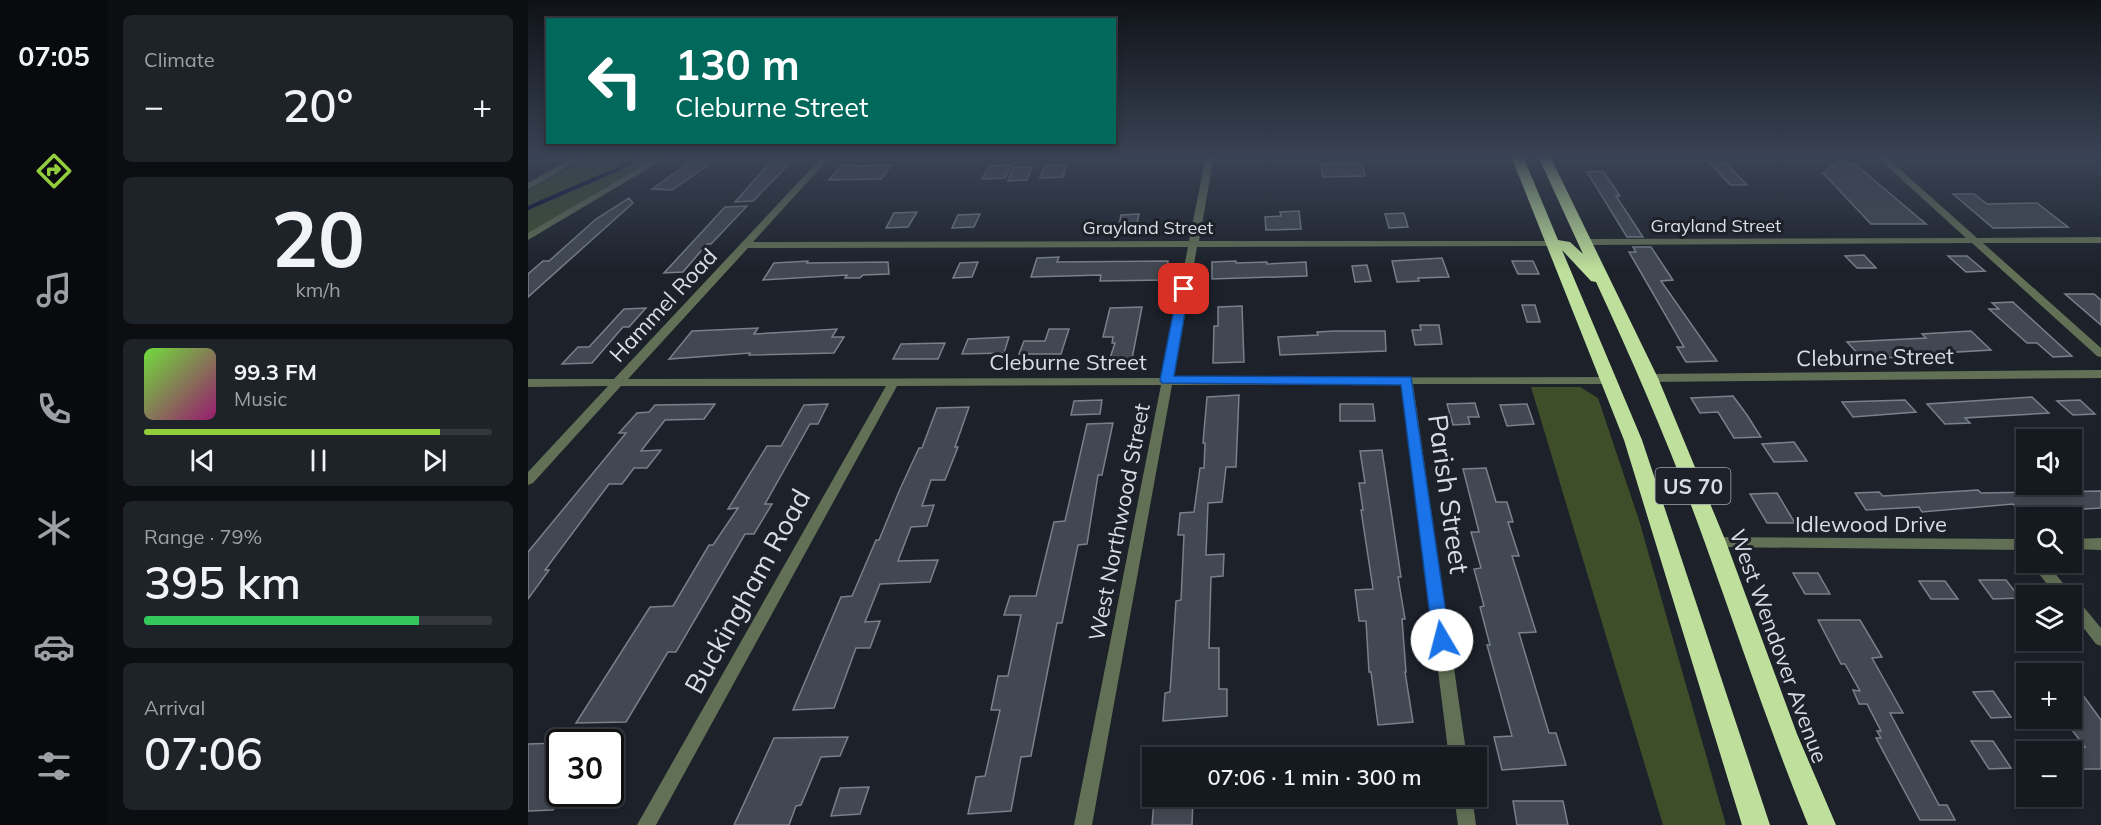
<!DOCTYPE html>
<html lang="en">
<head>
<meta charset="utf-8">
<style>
	:root { --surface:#151920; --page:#1e2229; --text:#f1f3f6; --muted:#9da0a5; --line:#34383e; --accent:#92cd3e }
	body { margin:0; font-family:Mulish,sans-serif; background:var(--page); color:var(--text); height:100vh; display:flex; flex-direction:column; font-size:22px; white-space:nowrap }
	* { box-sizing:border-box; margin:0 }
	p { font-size:20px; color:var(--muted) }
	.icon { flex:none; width:33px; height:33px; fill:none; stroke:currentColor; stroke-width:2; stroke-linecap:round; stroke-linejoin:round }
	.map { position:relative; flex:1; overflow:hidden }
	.side { display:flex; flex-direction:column; gap:15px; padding:15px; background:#0c0e12; width:420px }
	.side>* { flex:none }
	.hud { position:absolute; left:18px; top:18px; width:570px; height:126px; border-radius:0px; box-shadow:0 3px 9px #0003,0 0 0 2px var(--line); background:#00695c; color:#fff; overflow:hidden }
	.fabs { position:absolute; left:1488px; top:429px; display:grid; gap:12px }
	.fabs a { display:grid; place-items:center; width:66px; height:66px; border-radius:0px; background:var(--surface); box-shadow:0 3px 9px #0003,0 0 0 2px var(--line); font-size:30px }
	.speed { position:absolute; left:18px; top:729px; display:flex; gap:12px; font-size:30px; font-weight:700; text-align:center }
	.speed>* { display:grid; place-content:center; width:78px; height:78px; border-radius:50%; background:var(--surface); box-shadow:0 3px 9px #0003,0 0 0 2px var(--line); line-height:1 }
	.speed .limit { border:3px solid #111; border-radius:9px; background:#fff; color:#111 }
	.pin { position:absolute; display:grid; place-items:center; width:51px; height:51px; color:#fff; margin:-26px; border-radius:12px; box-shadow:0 3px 9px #0006 }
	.me { position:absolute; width:66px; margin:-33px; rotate:352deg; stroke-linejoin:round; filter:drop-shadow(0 0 4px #0008) }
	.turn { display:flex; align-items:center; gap:21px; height:126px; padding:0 30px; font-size:27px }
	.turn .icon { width:78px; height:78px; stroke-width:2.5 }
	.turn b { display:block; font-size:42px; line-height:51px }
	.big { font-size:45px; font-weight:600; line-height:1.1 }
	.side .card { flex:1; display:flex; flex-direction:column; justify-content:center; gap:9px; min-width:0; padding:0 21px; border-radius:9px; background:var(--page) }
	.side .dial { align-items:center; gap:0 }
	.dial b { font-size:78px; line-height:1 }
	.song { display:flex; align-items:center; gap:18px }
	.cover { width:72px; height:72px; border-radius:9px; background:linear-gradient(135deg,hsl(100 70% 55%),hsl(320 70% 35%)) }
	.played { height:6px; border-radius:3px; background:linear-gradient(90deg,var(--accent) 85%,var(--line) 85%) }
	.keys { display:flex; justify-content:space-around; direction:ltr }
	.heat { display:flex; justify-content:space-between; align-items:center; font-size:33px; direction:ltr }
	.charge { height:9px; border-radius:4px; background:linear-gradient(90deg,#34c759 79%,var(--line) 0) }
	.trip { position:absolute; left:614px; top:747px; width:345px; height:60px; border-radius:0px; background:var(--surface); box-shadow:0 3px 9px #0003,0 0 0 2px var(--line); font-weight:600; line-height:60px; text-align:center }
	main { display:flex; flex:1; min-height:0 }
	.dock { display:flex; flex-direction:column; width:108px; justify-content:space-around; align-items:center; background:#080a0d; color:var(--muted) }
	.dock .icon { width:42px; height:42px }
	.dock .active { color:var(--accent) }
	.dock b { font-size:27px; color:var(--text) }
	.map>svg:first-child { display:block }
	.green { fill:#3d4e29 }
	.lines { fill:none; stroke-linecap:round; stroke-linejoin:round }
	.stream { stroke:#000737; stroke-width:4 }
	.building { fill:#424852; stroke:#79808b; stroke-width:1.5 }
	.street { fill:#627055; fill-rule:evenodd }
	.highway { fill:#bfe09c; fill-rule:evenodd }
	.route { fill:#1a73e8; stroke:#114b97; stroke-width:1.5 }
	.labels { text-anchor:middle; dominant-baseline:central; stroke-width:6; stroke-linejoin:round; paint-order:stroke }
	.far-street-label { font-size:18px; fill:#dadee4; stroke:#1c212a }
	.shield { fill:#1c212a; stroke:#a1a5ac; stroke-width:1.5 }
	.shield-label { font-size:21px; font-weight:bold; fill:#dadee4 }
	.street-label { font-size:22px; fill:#dadee4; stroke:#1c212a }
	.near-street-label { font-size:27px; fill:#dadee4; stroke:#1c212a }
</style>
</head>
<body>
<main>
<nav class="dock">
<b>07:05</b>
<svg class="icon active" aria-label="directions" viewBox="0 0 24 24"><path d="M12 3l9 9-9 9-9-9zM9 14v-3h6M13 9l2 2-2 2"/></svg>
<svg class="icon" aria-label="music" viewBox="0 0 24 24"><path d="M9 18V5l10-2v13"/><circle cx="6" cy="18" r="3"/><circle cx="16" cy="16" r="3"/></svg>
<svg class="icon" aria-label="phone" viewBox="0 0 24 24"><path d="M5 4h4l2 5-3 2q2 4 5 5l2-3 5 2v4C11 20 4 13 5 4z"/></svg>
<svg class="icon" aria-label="climate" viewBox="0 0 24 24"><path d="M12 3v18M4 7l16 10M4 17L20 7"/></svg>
<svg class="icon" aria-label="car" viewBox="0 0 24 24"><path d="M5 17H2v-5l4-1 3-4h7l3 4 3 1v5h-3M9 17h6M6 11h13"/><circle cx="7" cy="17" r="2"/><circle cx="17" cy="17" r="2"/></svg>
<svg class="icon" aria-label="filters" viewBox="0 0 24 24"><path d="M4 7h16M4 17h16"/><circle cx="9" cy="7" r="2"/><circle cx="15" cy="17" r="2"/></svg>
</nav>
<section class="side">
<div class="card"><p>Climate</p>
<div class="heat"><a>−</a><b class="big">20°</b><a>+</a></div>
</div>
<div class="card dial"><b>20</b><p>km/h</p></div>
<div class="card">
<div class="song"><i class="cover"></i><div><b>99.3 FM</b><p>Music</p></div></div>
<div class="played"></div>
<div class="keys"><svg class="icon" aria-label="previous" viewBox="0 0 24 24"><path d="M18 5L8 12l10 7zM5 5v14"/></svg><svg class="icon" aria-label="pause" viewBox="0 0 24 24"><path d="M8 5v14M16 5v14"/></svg><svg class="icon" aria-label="next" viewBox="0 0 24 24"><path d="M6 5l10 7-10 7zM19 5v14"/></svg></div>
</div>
<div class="card"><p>Range · 79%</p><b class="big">395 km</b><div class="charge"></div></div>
<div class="card"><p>Arrival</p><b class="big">07:06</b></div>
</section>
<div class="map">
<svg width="1573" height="825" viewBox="0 0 1573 825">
	<rect width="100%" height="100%" fill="#1c212a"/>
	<!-- green -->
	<path class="green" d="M60,156H129L0,234V191Z
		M1003,387H1052L1070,398L1111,520L1198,825H1135Z"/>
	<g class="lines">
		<!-- stream -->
		<path class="stream" d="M0,208L90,169L112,156"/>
	</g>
	<!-- building -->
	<path class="building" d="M171,156H184L187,160L144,190L124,189Z
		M248,156H269L225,201L207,202Z
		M1313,160L1328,165L1398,224H1343L1295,173Z
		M793,163H834L837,176L795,177Z
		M1182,163H1198L1219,185H1202Z
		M314,165L331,166L363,165L353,179L301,180Z
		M483,165L477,178L454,179L461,166Z
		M517,165H539L535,177L512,178Z
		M486,167H504L499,180L480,181Z
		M1075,171L1092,196H1088L1115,237H1099L1059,172Z
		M1425,194H1446L1459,204L1509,203L1540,227L1465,228Z
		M101,198L105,203L0,297V274L15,261H21L68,219Z
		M219,206L183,244H179L155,272L136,273L197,207Z
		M771,211L773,229L738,230L737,217L753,216L752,212Z
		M389,212L380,227L358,228L366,213Z
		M876,213L880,227L861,228L857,214Z
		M452,214L446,227L424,228L430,215Z
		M611,214L608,229L590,230L593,215Z
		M1105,247H1123L1145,280L1133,281L1189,361L1158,362L1149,347H1156L1101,252H1108Z
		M1336,255L1348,268H1329L1317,256Z
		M1420,256H1439L1457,271L1438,272Z
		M531,257L529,262L640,261L638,280L572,281L573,275L503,277L509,258Z
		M914,258L921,277L890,278L891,281L869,282L864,261Z
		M280,261L279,263L360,262L361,274L335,275L332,278H317L319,275L235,280L246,263Z
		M708,261V263L739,262V264L778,262L779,276L684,279V262Z
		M984,261H1005L1011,274H990Z
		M450,262L444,277L425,278L432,263Z
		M839,265L843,281L827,282L824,266Z
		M1537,294H1566L1573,300V325Z
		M1485,302L1487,304L1544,356L1525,357L1509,343H1499L1461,309H1471L1464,303Z
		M994,305H1007L1012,322H999Z
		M714,306L716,362L685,363L686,326H690V307Z
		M614,307L603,364H580L587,343H584L585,337H575L582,308Z
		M118,308L101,327H95L64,363L34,364L50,347H61L96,309Z
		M892,325H911L914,344L887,345L884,330H893Z
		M230,328L226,334L309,329L304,337H316L306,353L221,355L222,353L141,359L164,331Z
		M521,329H541L533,354H491L496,341H517Z
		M807,331H857L858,351L752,355L750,337L790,335L789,332Z
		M1443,331L1463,350L1396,354L1399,357L1334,358L1319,342L1398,338L1394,334Z
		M481,337L476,353L434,354L440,339Z
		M417,343L410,359H365L373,344Z
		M711,395L708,467H698L694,502L680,503L678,555L696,554L695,576L683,577L681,648H691V689H699V716L635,721L637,693L642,692L648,601L653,600L656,535H650L652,513L666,512L672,468H676L677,443H675L679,397Z
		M1205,396L1219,415L1233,437L1206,438L1190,412L1172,413L1163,398Z
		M1504,397L1521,413L1437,418L1442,423L1417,424L1399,404Z
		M574,400L572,414L543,415L546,401Z
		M1377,400L1388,412L1325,417L1314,402Z
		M1552,400L1567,414L1545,415L1529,401Z
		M947,403L951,417H940L942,424L925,425L919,404Z
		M187,404L176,419L137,420L113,451L133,450L119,468H106L94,484H81L17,570H21L0,599V552L98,433H91L109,413L121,412L127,405Z
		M300,404L290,424H282L237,504H244L226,534H217L148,652H140L98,722L48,723L122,607L145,606L181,545H185L210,508L200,509L239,446H253L276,405Z
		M812,404H845L847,421H812Z
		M999,404L1006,424L979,426L972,405Z
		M441,407L427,447H430L417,480H403L394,506L406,505L399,526L383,527L370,561L410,560L402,582L352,584L337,622L352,621L342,648H328L306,708L265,710L313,597L324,596L348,540H351L372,489L391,448H394L409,408Z
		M585,423L574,475H570L559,544L550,545L534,623H529L503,756L493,757L483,811L440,814L448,777L457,776L472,710H463L470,676H480L493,615H476L482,596H508L526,522L537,521L559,424Z
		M1266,442L1279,461L1246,462L1234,444Z
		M854,450L873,577H870L877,619H874L878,672H877L885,722L850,725L843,672H841L838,621H831L827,590L845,589L833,510H835L831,483H837L832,451Z
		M958,468L968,502H979L985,522H980L991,556H984L1008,632L991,633L1021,733H1028L1038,765L974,770L966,737L984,736L959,645H962L952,607L956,606L946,569L953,568L943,532H951L935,469Z
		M1450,490L1453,493L1573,491V508L1540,510L1536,506L1489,509L1485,504L1394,512L1391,507L1338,510L1327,493L1351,492L1355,496Z
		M1249,493L1267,523H1239L1222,494Z
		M1265,573H1290L1302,594H1277Z
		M1451,580H1478L1492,598L1465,599Z
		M1391,581H1417L1430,599H1403Z
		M1290,620H1332L1354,657L1344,658L1375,713H1362L1411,805H1419L1427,820H1392L1348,738H1353L1349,731H1353L1339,704H1331L1325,690L1332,691L1317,664H1313Z
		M1544,680L1573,720V769H1555L1540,748L1557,747L1544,730Z
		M1465,691L1483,717L1463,718L1445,692Z
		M320,737L312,756L293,757L273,805L268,806L261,825H206L246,738Z
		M1443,741H1465L1483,768L1461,769Z
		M32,743V799L25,810L0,811V744Z
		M341,787L332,814L303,816L312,788Z
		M665,798L664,825H624L626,801Z
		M985,801H1035L1040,825H989Z"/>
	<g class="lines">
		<!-- street -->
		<path class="street" d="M48,156H58L0,190V183Z
			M131,156H141L0,240V233Z
			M295,156H303L225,242L661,241L678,156H686L671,241H1027L1029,243L1024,246L669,247L646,378L1084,377L1086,380L1084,383L1080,384H885L939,758H921L874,384L644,385L564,825H546L633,385L369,386L128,825H109L358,386H93L5,483L0,485V472L80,386L0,387V379H86ZM660,247L634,378L100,379L220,248Z
			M1348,156H1357L1449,238L1573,237V243H1455L1573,348V357L1569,356L1444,243L1056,245L1051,242L1056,239L1438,238Z
			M1573,370V378L1121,382L1115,378L1121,374Z
			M1187,537L1498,539V550L1187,547L1182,546L1180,542L1182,538Z
			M1573,538V550L1544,549V539Z
			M1502,562H1518L1542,592L1544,597L1549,599L1573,628V646L1568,644L1544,613V596H1528Z
			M926,796H944L948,825H930Z"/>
		<!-- highway -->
		<path class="highway" d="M983,156H995L1030,240L1042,242L1055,254L1010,156H1022L1130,378L1198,542L1269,734L1308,825H1280C1242,732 1211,637 1177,543C1145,454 1108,368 1068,282L1063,281L1034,250L1114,440L1242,825H1214L1096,440Z"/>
	</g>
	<!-- sky -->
	<linearGradient id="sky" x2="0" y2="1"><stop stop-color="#0f1217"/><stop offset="0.58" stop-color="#3a4355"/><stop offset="1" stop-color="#3a4355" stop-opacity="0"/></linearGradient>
	<rect width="1573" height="271" fill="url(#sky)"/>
	<!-- route -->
	<path class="route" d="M656,286L661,289L646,376L883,377L922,640L920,645L914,647L907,645L905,640L873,385L634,383L632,380L650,289Z"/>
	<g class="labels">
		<!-- far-street labels -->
		<g class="far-street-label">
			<text x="1188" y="225">Grayland Street</text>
			<text x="620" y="227">Grayland Street</text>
		</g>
		<!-- shield labels -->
		<rect class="shield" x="1127.5" y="468" width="75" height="36" rx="4.5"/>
		<g class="shield-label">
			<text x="1165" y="486">US 70</text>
		</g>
		<!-- street labels -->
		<g class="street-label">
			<text transform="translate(135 305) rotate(-47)">Hammel Road</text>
			<text transform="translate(1347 357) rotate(-1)">Cleburne Street</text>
			<text x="540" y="362">Cleburne Street</text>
			<text transform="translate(591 522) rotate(-79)">West Northwood Street</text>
			<text x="1343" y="524">Idlewood Drive</text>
			<text transform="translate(1251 646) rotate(70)">West Wendover Avenue</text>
		</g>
		<!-- near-street labels -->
		<g class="near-street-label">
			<text transform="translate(921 494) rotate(82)">Parish Street</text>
			<text transform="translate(219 591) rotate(-61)">Buckingham Road</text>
		</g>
	</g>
</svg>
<div class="fabs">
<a><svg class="icon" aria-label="sound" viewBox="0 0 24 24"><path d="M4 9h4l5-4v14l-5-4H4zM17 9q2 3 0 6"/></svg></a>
<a><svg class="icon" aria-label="search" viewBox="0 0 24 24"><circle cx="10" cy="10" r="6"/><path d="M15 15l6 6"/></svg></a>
<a><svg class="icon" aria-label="layers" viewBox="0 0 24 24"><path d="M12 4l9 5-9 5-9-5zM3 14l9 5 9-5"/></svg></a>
<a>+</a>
<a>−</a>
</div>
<div class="speed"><div class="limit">30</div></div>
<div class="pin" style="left:656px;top:289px;background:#d93025"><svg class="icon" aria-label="arrive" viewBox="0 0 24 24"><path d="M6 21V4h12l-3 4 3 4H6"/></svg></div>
<svg class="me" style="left:914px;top:640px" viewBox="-20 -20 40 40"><circle r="19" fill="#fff"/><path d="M0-13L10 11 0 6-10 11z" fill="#1a73e8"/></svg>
<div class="trip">07:06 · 1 min · 300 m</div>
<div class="hud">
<div class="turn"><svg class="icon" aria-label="left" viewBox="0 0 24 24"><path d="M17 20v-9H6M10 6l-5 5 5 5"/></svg><div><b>130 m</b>Cleburne Street</div></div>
</div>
</div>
</main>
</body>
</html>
